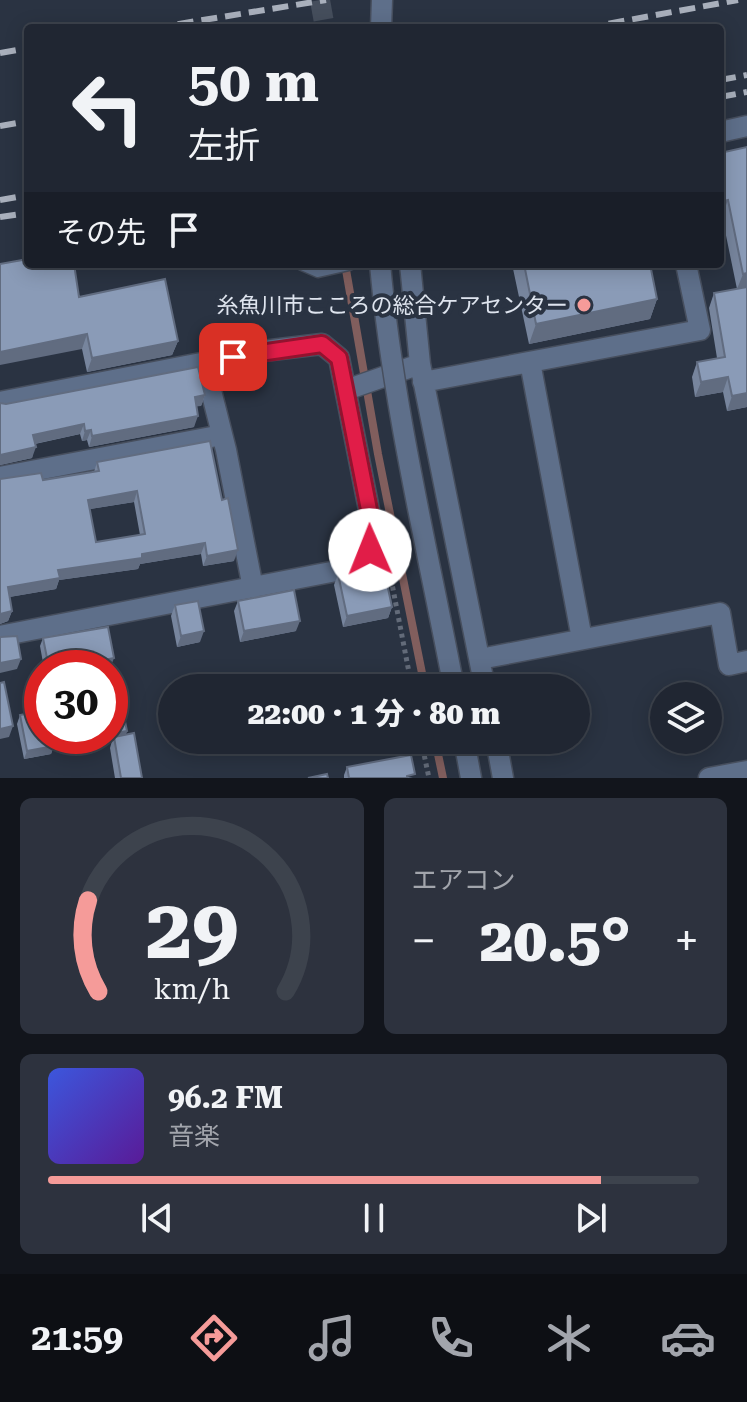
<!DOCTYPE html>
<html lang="ja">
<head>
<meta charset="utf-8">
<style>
	:root { --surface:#202632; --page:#2d323e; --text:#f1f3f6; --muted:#a2a5ac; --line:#3d434d; --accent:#f59b99 }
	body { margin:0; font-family:"Roboto Serif","Noto Sans JP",serif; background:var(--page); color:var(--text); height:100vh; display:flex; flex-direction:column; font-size:30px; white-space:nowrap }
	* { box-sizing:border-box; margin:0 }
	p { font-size:26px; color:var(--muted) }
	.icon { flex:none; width:44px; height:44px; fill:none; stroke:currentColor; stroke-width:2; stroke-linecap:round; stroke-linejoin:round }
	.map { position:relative; height:778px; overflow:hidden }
	.side { display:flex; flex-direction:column; gap:20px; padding:20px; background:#12151c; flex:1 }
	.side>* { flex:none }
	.guide { position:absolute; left:24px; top:24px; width:700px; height:244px; border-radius:8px; box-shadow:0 4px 20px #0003,0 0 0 2px var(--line); background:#202632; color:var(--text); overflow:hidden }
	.tools { position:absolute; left:650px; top:682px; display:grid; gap:16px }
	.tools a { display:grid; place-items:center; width:72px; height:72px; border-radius:50%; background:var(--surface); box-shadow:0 4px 20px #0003,0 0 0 2px var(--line); font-size:40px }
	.speed { position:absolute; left:24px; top:650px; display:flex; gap:16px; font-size:40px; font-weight:700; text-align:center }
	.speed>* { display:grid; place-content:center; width:104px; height:104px; border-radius:50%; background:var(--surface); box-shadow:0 4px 20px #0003,0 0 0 2px var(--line); line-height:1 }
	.speed .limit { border:12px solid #d22; background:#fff; color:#111 }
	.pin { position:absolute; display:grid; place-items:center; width:68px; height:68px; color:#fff; margin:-34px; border-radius:16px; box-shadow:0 4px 12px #0006 }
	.me { position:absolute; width:88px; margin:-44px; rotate:359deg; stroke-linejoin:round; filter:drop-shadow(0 0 6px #0008) }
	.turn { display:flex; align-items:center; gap:28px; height:168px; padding:0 32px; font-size:36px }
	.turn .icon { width:104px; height:104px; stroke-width:2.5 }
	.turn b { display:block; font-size:56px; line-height:68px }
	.then { display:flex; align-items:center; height:76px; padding:0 32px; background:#0003; gap:16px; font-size:30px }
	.big { font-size:60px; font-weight:800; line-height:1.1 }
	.side .tile { flex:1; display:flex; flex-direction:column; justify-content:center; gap:12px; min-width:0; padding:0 28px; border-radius:12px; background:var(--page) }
	.side .dial { align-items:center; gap:0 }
	.dial svg { height:208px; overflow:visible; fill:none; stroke:var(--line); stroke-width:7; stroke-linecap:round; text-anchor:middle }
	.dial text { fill:var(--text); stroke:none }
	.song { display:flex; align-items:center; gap:24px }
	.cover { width:96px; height:96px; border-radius:12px; background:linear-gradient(135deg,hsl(230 70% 55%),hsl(270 70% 35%)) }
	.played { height:8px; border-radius:4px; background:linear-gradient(90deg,var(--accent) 85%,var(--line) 85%) }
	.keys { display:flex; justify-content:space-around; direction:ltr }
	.heat { display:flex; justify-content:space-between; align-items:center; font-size:44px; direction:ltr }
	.side .tiles { flex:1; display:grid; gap:20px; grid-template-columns:1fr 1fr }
	.tile:last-child { grid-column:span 2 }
	.trip { position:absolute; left:158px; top:674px; width:432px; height:80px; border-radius:40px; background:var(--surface); box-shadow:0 4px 20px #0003,0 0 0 2px var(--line); font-weight:800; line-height:80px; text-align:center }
	.tabs { display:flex; height:128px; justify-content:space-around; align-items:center; background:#0d0f14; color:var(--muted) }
	.tabs .icon { width:56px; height:56px }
	.tabs .on { color:var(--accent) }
	.tabs b { font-size:36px; color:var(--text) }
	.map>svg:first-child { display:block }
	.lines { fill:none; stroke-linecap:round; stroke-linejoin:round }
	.stream { stroke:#815e5d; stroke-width:8 }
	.minor-tunnel { stroke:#454e5c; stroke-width:20; stroke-dasharray:20 10; stroke-linecap:butt }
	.service-casing { stroke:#474f5e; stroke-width:15 }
	.minor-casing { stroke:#474f5e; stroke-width:23 }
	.tertiary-casing { stroke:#474f5e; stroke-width:23 }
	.path { stroke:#636b79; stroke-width:5; stroke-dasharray:4 4; stroke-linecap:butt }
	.service { stroke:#5e6f8a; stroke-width:12 }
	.minor { stroke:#5e6f8a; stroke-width:20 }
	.tertiary { stroke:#5e6f8a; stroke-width:20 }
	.rail { stroke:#a9b0bc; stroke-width:6; stroke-dasharray:16 8; stroke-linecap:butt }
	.tertiary-bridge-casing { stroke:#474f5e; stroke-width:23; stroke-linecap:butt }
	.tertiary-bridge { stroke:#5e6f8a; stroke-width:20 }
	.wall { fill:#77859d; fill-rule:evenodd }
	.shaded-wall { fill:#616c80 }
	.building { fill:#8a9bb7; stroke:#616c80; stroke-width:2; fill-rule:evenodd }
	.route-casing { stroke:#92132f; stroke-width:20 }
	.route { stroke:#e11d48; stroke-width:14 }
	.poi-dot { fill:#f59b99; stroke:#2a3342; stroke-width:3 }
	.labels { text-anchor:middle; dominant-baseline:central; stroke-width:8; stroke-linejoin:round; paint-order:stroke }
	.poi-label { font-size:22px; fill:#dee4ee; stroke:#2a3342; text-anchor:end }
</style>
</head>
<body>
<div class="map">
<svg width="747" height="778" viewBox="0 0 747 778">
	<rect width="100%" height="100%" fill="#2a3342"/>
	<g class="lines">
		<!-- stream -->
		<path class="stream" d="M345,264L378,454L425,688
			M435,740L443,778"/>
		<!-- minor-tunnel -->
		<path class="minor-tunnel" d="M320,0L325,28"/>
		<!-- service casing -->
		<g class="service-casing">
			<path id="service" d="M302,264L318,271L349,264"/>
		</g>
		<!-- minor casing -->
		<g class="minor-casing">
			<path id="minor" d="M720,132L747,126
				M410,264L420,364L485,688
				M530,362L582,639
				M204,363L226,450L253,588
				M423,382L700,330L686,264
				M346,390L420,364
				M0,402L263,351L322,344L339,358L375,540L362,566L0,636
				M0,477L222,435
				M480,659L720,613L729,665L747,661
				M496,740L503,778
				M709,778L747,771"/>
		</g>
		<!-- tertiary casing -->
		<g class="tertiary-casing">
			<path id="tertiary" d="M381,28L382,0
				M464,740L471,778"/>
		</g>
		<!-- path -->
		<path class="path" d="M388,563L412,688
			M421,740L429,778"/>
		<!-- service -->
		<use href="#service" class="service"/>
		<!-- minor -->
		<use href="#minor" class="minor"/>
		<!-- tertiary -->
		<use href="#tertiary" class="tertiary"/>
		<!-- rail -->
		<path class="rail" d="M154,28L326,0
			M585,28L738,0
			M0,53L28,48
			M720,80L747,75
			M720,97L747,92
			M0,126L28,121
			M0,200L28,195
			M0,217L28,213"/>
		<!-- tertiary-bridge casing -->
		<g class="tertiary-bridge-casing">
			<path id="tertiary-bridge" d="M380,264C393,407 427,547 454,688"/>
		</g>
		<!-- tertiary-bridge -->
		<use href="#tertiary-bridge" class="tertiary-bridge"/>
	</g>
	<!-- wall -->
	<path class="wall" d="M747,147V407L727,411L723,392L695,397L692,377L697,362L717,358L709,308L714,293L737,289L722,216H720V153Z
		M512,264H650L657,299L650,319L529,344Z
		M79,297L178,341L172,355L87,372L82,349Z
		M205,395L201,406H196L194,427L89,447L87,440L82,441L80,434L35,444L32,458L0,465V403L6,404Z
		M97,462L234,561L203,566L201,554L140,564L138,569L59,580L56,589L9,597L12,611L8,621L0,624V479L43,480L94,472ZM134,502L140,535L96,542L90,509Z
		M338,574L392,607L388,618L343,627L334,585Z
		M238,601L296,631L240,642L234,611Z
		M175,605L200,642L177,647L171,616Z
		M43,638L111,666L103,668H44L40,646Z
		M20,715L42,736H110L127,731L126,734L142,778H115L110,748L112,741L98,744L97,737L54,745L51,754L24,759L17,724Z
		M347,767L413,778H344V775Z"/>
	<!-- shaded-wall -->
	<path class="shaded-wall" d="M728,200L722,216H720V202Z
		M747,273V287L737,289L743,274Z
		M657,299L650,319L529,344L536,324Z
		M87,334L82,349L0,365V352Z
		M178,341L172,355L87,372L92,358Z
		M728,377L723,392L695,397L701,382Z
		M747,393V407L727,411L732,396Z
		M205,395L201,406L191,407L195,397Z
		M198,416L194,427L89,447L92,436Z
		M84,424L80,434L29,445L33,435Z
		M91,430L87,440L82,441L85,431Z
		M36,447L32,458L0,465V455Z
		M137,491L134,502L84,510L88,500Z
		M205,543L201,554L140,564L138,569L59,580L56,589L4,598L8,587L58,570Z
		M238,550L234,561L203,566L207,556Z
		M392,607L388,618L343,627L347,616Z
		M12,611L8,621L0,624V614Z
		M300,621L296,631L240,642L244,631Z
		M204,631L200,642L177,647L181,636Z
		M114,658L111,666L96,668L99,661Z
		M21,659L17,669L0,673V663Z
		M13,726L9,737L0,739V729Z
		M127,731L124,739L114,737L112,741L98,744L101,736H110V734Z
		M63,736H97V737L49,746L52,738Z
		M54,746L51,754L24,759L27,751Z"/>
	<!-- building -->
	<path class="building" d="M747,147V273L743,274L728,200L720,202V153Z
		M28,259V264H74L79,297L165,279L178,341L92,358L87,334L0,352V264Z
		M524,264H650L657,299L536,324Z
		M747,287V393L732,396L728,377L701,382L697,362L725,357L714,293Z
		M198,367L205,395L195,397L198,416L92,436L91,430L85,431L84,424L33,435L36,447L0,455V403L6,404Z
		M210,441L222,500L228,498L238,550L207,556L205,543L142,554V558L58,570L60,578L8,587L12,611L0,614V479L41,473L43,480L99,471L97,462ZM137,491L145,534L96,542L88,500Z
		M383,565L392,607L347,616L338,574Z
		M294,590L300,621L244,631L238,601Z
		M198,601L204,631L181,636L175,605Z
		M108,627L114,658L99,661L100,668H49L43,638Z
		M17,636L21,659L0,663V637Z
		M4,682L13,726L0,729V683Z
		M122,707L127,731L110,734V709Z
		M42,711V736H63L52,738L54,746L27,751L20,715Z
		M134,733L142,778H121L114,737Z
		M411,755L415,774L407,776V778H349L347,767Z
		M327,774L328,778H308Z"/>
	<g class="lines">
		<!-- route casing -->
		<g class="route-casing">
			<path id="route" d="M233,357L322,344L339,358L375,540L370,550"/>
		</g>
		<!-- route -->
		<use href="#route" class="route"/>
	</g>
	<!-- markers -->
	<circle class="poi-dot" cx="584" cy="305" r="8"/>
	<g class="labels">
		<!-- poi labels -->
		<g class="poi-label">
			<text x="568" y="305">糸魚川市こころの総合ケアセンター</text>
		</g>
	</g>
</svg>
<div class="tools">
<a><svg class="icon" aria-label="layers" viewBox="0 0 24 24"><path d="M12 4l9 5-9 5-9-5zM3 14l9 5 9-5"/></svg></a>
</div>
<div class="speed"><div class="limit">30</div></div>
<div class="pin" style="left:233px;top:357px;background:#d93025"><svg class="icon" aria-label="arrive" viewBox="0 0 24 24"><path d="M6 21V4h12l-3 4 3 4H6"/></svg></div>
<svg class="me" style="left:370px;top:550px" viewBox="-20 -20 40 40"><circle r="19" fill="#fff"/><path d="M0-13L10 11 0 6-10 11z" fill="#e11d48"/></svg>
<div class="trip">22:00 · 1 分 · 80 m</div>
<div class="guide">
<div class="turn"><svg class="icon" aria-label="left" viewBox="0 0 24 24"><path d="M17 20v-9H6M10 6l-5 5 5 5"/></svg><div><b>50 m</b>左折</div></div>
<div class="then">その先<svg class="icon" aria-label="arrive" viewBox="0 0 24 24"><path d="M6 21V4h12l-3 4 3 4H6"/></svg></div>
</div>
</div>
<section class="side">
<div class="tiles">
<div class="tile dial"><svg viewBox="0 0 100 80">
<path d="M14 69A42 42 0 1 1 86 69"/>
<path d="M14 69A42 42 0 0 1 10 34" stroke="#f59b99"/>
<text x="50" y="56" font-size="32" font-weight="700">29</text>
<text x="50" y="72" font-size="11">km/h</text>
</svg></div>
<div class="tile"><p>エアコン</p>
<div class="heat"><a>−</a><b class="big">20.5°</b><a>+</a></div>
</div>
<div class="tile">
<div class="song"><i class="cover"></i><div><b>96.2 FM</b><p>音楽</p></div></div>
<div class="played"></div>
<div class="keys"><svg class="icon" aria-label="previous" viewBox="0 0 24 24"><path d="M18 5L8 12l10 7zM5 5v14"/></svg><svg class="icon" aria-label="pause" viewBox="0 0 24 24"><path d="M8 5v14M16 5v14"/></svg><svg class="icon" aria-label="next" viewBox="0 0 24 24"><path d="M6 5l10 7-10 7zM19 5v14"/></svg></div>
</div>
</div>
</section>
<nav class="tabs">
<b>21:59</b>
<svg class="icon on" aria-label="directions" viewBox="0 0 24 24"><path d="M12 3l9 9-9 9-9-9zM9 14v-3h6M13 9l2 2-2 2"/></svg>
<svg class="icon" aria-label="music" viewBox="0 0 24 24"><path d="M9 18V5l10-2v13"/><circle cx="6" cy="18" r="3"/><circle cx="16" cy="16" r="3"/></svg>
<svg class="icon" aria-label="phone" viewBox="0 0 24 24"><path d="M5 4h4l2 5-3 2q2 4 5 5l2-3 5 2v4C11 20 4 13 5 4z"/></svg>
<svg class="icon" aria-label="climate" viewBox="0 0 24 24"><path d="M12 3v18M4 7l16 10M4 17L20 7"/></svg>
<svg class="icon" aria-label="car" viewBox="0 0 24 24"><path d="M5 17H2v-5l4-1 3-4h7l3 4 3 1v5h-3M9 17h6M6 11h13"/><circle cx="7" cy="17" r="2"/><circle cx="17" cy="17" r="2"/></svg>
</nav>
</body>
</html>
